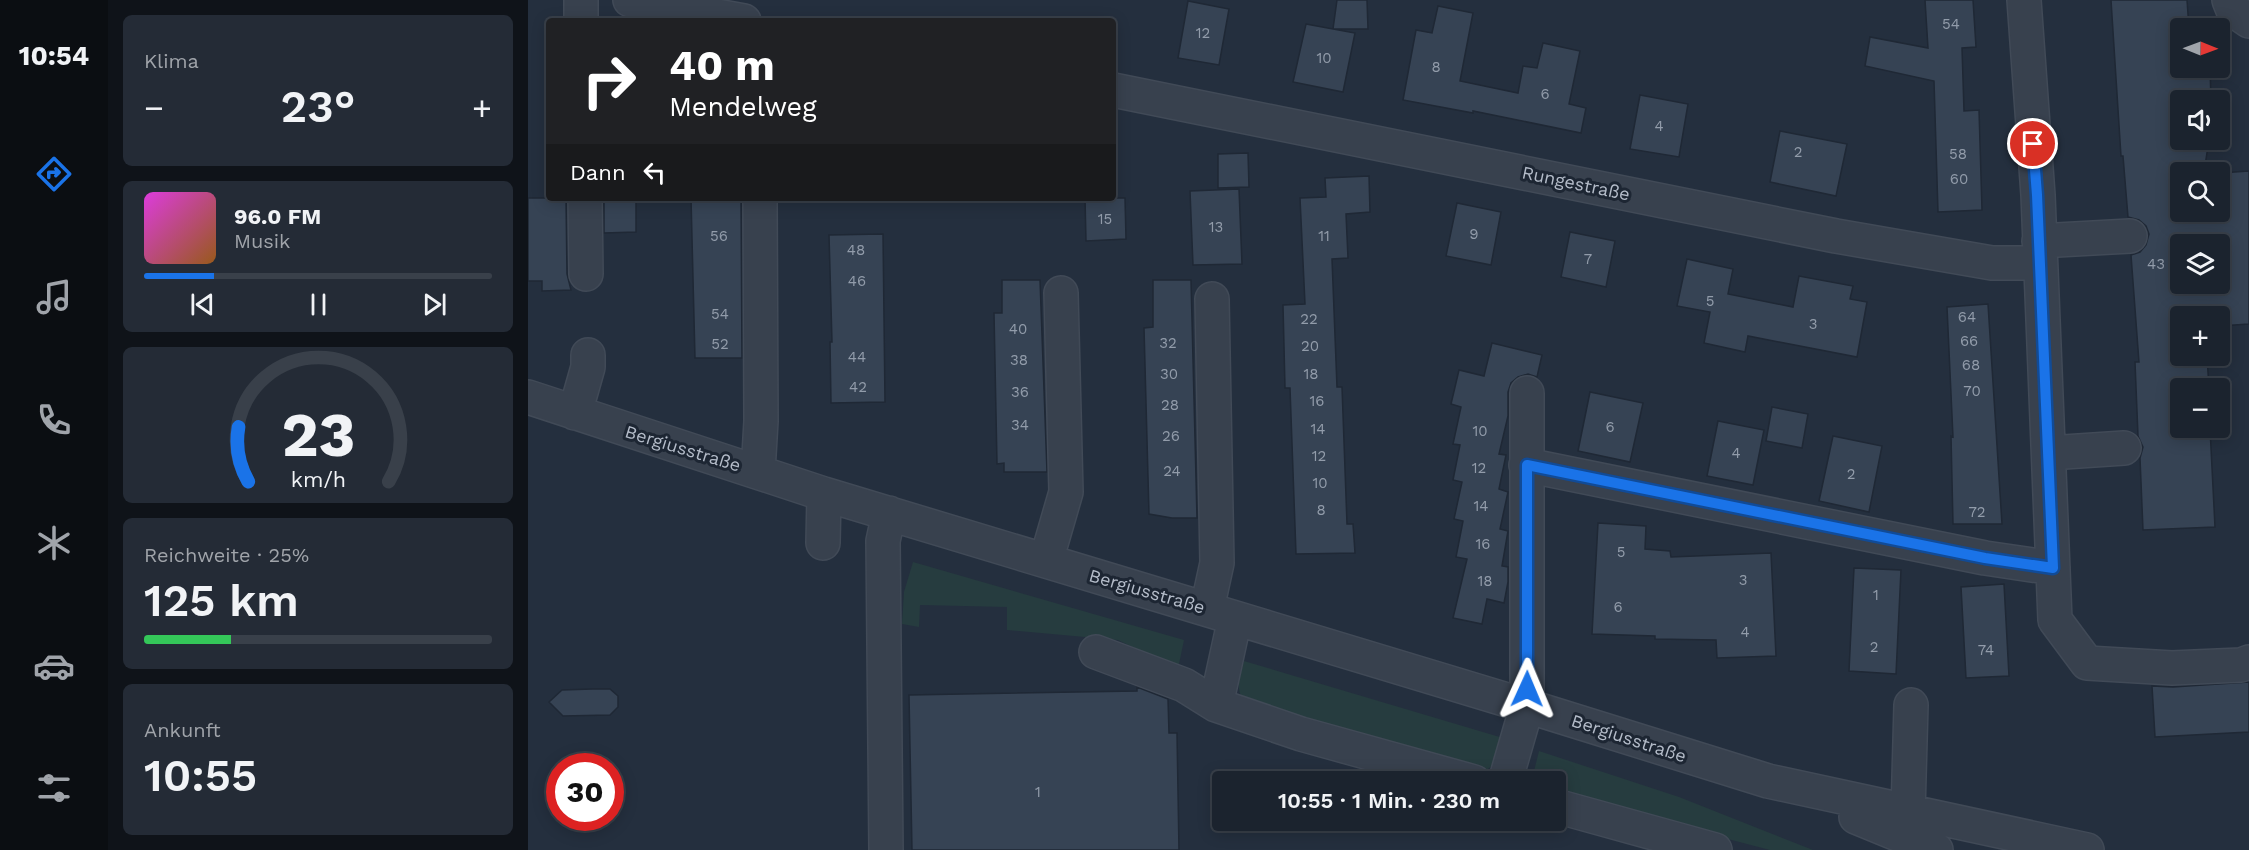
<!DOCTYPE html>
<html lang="de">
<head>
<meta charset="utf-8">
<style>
	:root { --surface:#1b232e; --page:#242b36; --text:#f1f3f6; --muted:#a0a4aa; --line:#39404a; --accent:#1a73e8 }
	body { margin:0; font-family:"Work Sans",sans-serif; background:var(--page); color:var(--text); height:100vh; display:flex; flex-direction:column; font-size:22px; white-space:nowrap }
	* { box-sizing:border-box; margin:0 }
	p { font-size:20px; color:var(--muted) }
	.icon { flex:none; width:33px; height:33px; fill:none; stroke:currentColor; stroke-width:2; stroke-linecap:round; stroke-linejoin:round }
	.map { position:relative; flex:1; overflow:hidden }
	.drawer { display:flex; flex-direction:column; gap:15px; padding:15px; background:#0f1319; width:420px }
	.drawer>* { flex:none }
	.banner { position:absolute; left:18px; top:18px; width:570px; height:183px; border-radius:6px; box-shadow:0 3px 15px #0003,0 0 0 2px var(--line); background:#202124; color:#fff; overflow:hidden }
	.needle { width:39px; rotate:91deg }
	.controls { position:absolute; left:1642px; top:18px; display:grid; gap:12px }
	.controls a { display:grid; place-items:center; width:60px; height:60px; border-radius:6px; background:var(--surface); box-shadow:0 3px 15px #0003,0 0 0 2px var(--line); font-size:30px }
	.speed { position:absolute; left:18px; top:753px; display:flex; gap:12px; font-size:30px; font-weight:700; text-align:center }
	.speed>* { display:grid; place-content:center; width:78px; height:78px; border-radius:50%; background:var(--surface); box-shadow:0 3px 15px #0003,0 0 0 2px var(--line); line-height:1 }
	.speed .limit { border:9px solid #d22; background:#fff; color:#111 }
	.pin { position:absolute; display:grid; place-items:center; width:51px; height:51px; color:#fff; margin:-26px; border:3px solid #fff; border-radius:50%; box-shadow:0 2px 6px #0007 }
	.me { position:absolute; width:66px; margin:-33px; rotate:1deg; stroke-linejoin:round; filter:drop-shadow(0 0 4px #0008) }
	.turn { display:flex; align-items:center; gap:21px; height:126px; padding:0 24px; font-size:27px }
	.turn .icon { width:78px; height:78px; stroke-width:2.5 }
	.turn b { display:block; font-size:42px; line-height:51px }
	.then { display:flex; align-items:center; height:57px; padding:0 24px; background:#0003; gap:12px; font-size:22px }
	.big { font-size:45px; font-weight:600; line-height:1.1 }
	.drawer .card { flex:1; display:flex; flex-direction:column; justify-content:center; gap:9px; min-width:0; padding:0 21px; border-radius:9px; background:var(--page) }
	.drawer .dial { align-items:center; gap:0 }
	.dial svg { height:156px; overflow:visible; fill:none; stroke:var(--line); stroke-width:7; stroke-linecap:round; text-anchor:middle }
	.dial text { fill:var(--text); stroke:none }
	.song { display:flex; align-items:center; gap:18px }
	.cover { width:72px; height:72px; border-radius:9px; background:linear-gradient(135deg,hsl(300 70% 55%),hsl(30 70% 35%)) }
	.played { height:6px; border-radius:3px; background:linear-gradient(90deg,var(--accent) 20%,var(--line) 20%) }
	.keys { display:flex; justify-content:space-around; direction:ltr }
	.heat { display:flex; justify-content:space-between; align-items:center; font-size:33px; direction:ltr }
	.charge { height:9px; border-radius:4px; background:linear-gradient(90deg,#34c759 25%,var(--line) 0) }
	.trip { position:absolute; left:684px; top:771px; width:354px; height:60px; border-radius:6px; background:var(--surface); box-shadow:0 3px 15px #0003,0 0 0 2px var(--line); font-weight:600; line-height:60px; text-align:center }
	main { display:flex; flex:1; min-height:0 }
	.tabs { display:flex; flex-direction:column; width:108px; justify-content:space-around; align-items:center; background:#0b0e12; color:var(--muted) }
	.tabs .icon { width:42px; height:42px }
	.tabs .current { color:var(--accent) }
	.tabs b { font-size:27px; color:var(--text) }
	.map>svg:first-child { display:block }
	.green { fill:#263c3f }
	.building { fill:#364354; stroke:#1f2835; stroke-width:1.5; fill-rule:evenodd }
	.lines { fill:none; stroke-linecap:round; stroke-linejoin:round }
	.minor-casing { stroke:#414a57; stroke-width:36 }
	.minor { stroke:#38414e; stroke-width:33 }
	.route-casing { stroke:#114b97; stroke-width:15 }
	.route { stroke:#1a73e8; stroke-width:10 }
	.labels { text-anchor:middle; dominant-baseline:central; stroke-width:6; stroke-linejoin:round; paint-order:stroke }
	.number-label { font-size:15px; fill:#929caa }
	.street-label { font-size:18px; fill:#b4bcc9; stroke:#1d2633 }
</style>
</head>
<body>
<main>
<nav class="tabs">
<b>10:54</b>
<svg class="icon current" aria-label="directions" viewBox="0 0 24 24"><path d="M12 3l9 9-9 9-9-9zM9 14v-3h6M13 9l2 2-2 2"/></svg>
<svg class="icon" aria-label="music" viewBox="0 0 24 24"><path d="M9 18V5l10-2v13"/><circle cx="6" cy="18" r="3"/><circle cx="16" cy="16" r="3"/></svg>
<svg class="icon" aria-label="phone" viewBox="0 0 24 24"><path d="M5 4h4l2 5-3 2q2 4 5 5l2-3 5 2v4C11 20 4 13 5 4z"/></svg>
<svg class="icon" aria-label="climate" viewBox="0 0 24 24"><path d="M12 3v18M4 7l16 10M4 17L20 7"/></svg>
<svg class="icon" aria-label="car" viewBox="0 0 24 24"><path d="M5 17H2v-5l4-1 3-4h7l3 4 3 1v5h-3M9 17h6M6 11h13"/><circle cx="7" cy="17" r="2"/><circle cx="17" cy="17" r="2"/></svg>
<svg class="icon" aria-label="filters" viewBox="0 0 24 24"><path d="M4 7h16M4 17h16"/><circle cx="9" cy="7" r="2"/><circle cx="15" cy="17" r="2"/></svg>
</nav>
<section class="drawer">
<div class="card"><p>Klima</p>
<div class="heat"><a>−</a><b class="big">23°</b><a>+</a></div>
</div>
<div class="card">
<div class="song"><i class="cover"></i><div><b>96.0 FM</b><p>Musik</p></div></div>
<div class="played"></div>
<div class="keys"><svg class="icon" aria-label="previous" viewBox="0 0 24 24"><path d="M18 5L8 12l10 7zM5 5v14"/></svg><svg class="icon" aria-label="pause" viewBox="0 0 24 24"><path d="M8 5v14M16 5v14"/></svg><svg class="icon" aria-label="next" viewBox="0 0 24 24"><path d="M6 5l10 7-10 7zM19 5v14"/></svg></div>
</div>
<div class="card dial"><svg viewBox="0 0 100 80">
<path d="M14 69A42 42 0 1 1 86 69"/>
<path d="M14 69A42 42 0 0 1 9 41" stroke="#1a73e8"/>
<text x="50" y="56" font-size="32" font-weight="700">23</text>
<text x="50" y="72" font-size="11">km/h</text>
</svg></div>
<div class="card"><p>Reichweite · 25%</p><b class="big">125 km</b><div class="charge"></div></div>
<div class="card"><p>Ankunft</p><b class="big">10:55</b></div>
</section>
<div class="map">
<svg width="1721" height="850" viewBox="0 0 1721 850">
	<rect width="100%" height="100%" fill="#242f3e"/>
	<!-- green -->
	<path class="green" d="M385,562L656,640L650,669L590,640L479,630V607L392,605L391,627L374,624L376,592Z
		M716,661L975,738C970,753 968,770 951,772L715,700C707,687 712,675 716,661Z
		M1011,751L1151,797L1285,850H1242L1028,794V782L1006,781L1005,775Z"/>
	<!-- building -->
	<path class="building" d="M809,0H839L840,29H805Z
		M1397,0H1445L1448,47L1434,48L1436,111L1451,110L1454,210L1410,212L1406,81L1337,66L1342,37L1400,48Z
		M1583,0H1659L1661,28H1653V68H1682L1683,100H1653V140H1681L1676,172H1653V212H1692V173L1721,171V324L1692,326V316H1653V356H1679L1681,388H1653V428H1682L1687,527L1615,530L1612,458L1615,447L1610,436L1607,362H1611L1603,255L1612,252L1618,245L1621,234L1618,226L1611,220L1600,217L1595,156H1593ZM1653,244H1692V284H1653Z
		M660,1L701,9L691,65L650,58Z
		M910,6L945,13L932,81L990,93L995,66L1009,68L1015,43L1052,51L1041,104L1058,108L1053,133L945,111V113L875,100L888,30L904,33Z
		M778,24L827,33L815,92L765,82Z
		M1112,95L1160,104L1151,157L1102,149Z
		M1252,131L1319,144L1308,196L1242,182Z
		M720,153L721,187L690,188V154Z
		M841,176L842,212L818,214L820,258L804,259L809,387H814L819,524H825L827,553L768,554L762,388H757L755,305L777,304L772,198L798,197L797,178Z
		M711,189L714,264L665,265L662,191Z
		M0,198H38L39,274L43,290L14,291V281H0Z
		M76,198H108V232L76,233Z
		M163,198H213L214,358H167Z
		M557,198H597L598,239L558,241Z
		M929,203L973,212L963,265L918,256Z
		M1042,232L1087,241L1078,287L1033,277Z
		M355,234L357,402L303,403L302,342H304L301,235Z
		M1159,259L1205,269L1200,294L1265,307L1271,276L1325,286L1322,299L1339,302L1329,357L1220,336L1217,352L1176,343L1182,312L1149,306Z
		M474,280H512L519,472H476V463L469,464L466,313H474Z
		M625,280H663L669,518H644L621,514L616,328L625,327Z
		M1460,304L1474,524H1425L1423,436L1425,437L1419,307Z
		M964,343L1014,355L1009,377L1000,374L990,377L983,383L980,392V416L971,454L978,455L971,489L980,492L972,529L980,531L974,566L980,567V582L976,603L959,599L954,624L925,618L939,559L928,557L935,521L926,519L934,482L925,480L932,445L925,444L933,407L923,404L931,370L956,376Z
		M1062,392L1115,403L1102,462L1050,451Z
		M1244,407L1280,414L1274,448L1238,441Z
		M1190,421L1236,430L1225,485L1179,476Z
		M1305,436L1354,446L1341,512L1291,501Z
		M1070,523L1118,526L1117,549L1142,551L1143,557L1243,553L1248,656L1189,658L1188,640L1127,639V636L1064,634Z
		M1326,568L1373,570L1368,674L1321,671Z
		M1476,584L1481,676L1438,678L1433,587Z
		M1721,682V732L1627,737L1624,686L1645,687Z
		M609,687L640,699L641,733H649L651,850H384L381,695L609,691Z
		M64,689H82L90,696V707L82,715L35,716L21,702L34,690Z"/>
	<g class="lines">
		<!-- minor casing -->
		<g class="minor-casing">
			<path id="minor" d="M53,0V21
				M102,0L216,21
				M1496,0L1510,195L1527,620L1559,663L1644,668L1713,665L1721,662
				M1701,0L1705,10L1721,21
				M585,90L1308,236L1464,263H1512
				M57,198L58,274
				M1511,241L1602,236
				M0,397L296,494L999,706L1240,781L1559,850
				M47,413L60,367V355
				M1521,453L1596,448
				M998,465L1457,558L1525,568
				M230,472L233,421L232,198
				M295,543L296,494
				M518,561L538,492L533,293
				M679,609L689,563L684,299
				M568,652L656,685L688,705L773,734L946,782
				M688,705L707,618
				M977,782L999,706V393
				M1028,806L1187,850
				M1380,813L1383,705
				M1328,817L1408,850
				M358,850L355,541L361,513"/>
		</g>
		<!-- minor -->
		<use href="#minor" class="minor"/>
	</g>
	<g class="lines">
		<!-- route casing -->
		<g class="route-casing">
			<path id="route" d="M999,689V465L1457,558L1525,568L1509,195L1505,144"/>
		</g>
		<!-- route -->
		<use href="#route" class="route"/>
	</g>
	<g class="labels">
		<!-- number labels -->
		<g class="number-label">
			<text x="1423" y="24">54</text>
			<text x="675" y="33">12</text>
			<text x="796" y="58">10</text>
			<text x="908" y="67">8</text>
			<text x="1017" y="94">6</text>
			<text x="1131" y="126">4</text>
			<text x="1270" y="152">2</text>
			<text x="1430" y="154">58</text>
			<text x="1431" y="179">60</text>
			<text x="577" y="219">15</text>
			<text x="688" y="227">13</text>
			<text x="946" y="234">9</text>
			<text x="191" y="236">56</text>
			<text x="796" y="236">11</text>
			<text x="328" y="250">48</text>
			<text x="1060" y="259">7</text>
			<text x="1628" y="264">43</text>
			<text x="329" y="281">46</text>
			<text x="1182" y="301">5</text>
			<text x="192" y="314">54</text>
			<text x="1439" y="317">64</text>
			<text x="781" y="319">22</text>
			<text x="1285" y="324">3</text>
			<text x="490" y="329">40</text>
			<text x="1441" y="341">66</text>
			<text x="640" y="343">32</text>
			<text x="192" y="344">52</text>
			<text x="782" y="346">20</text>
			<text x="329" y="357">44</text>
			<text x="491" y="360">38</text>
			<text x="1443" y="365">68</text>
			<text x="641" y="374">30</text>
			<text x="783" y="374">18</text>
			<text x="330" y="387">42</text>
			<text x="1444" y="391">70</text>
			<text x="492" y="392">36</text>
			<text x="789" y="401">16</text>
			<text x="642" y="405">28</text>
			<text x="492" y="425">34</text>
			<text x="1082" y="427">6</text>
			<text x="790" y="429">14</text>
			<text x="952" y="431">10</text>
			<text x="643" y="436">26</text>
			<text x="1208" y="453">4</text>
			<text x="791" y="456">12</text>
			<text x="951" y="468">12</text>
			<text x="644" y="471">24</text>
			<text x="1323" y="474">2</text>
			<text x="792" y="483">10</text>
			<text x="953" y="506">14</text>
			<text x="793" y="510">8</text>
			<text x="1449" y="512">72</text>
			<text x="955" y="544">16</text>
			<text x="1093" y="552">5</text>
			<text x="1215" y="580">3</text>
			<text x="957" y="581">18</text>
			<text x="1348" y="595">1</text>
			<text x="1090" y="607">6</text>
			<text x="1217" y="632">4</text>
			<text x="1346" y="647">2</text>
			<text x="1458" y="650">74</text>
			<text x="510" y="792">1</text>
		</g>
		<!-- street labels -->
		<g class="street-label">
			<text transform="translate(1048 183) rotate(12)">Rungestraße</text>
			<text transform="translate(155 448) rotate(17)">Bergiusstraße</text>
			<text transform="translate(619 591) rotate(16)">Bergiusstraße</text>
			<text transform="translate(1101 738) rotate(18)">Bergiusstraße</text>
		</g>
	</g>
</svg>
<div class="controls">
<a><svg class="needle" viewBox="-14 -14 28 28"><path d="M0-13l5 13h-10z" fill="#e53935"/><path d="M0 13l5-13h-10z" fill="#a0a4aa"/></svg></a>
<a><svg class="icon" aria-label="sound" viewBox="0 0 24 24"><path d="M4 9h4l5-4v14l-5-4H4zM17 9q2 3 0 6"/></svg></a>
<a><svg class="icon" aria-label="search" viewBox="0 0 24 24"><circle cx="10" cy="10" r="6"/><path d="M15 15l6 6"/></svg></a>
<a><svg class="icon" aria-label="layers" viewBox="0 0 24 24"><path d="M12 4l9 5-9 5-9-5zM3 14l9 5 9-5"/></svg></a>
<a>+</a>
<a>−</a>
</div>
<div class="speed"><div class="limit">30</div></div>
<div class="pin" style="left:1505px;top:144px;background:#d93025"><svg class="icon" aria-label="arrive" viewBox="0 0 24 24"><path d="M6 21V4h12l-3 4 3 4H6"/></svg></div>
<svg class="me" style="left:999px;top:689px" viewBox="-20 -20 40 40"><path d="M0-17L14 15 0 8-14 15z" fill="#1a73e8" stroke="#fff" stroke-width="4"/></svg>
<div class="trip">10:55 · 1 Min. · 230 m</div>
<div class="banner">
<div class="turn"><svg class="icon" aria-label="right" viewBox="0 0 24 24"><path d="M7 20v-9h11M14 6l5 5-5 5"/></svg><div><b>40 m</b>Mendelweg</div></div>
<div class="then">Dann<svg class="icon" aria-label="left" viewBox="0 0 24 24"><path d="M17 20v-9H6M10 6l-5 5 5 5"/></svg></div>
</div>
</div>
</main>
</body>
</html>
